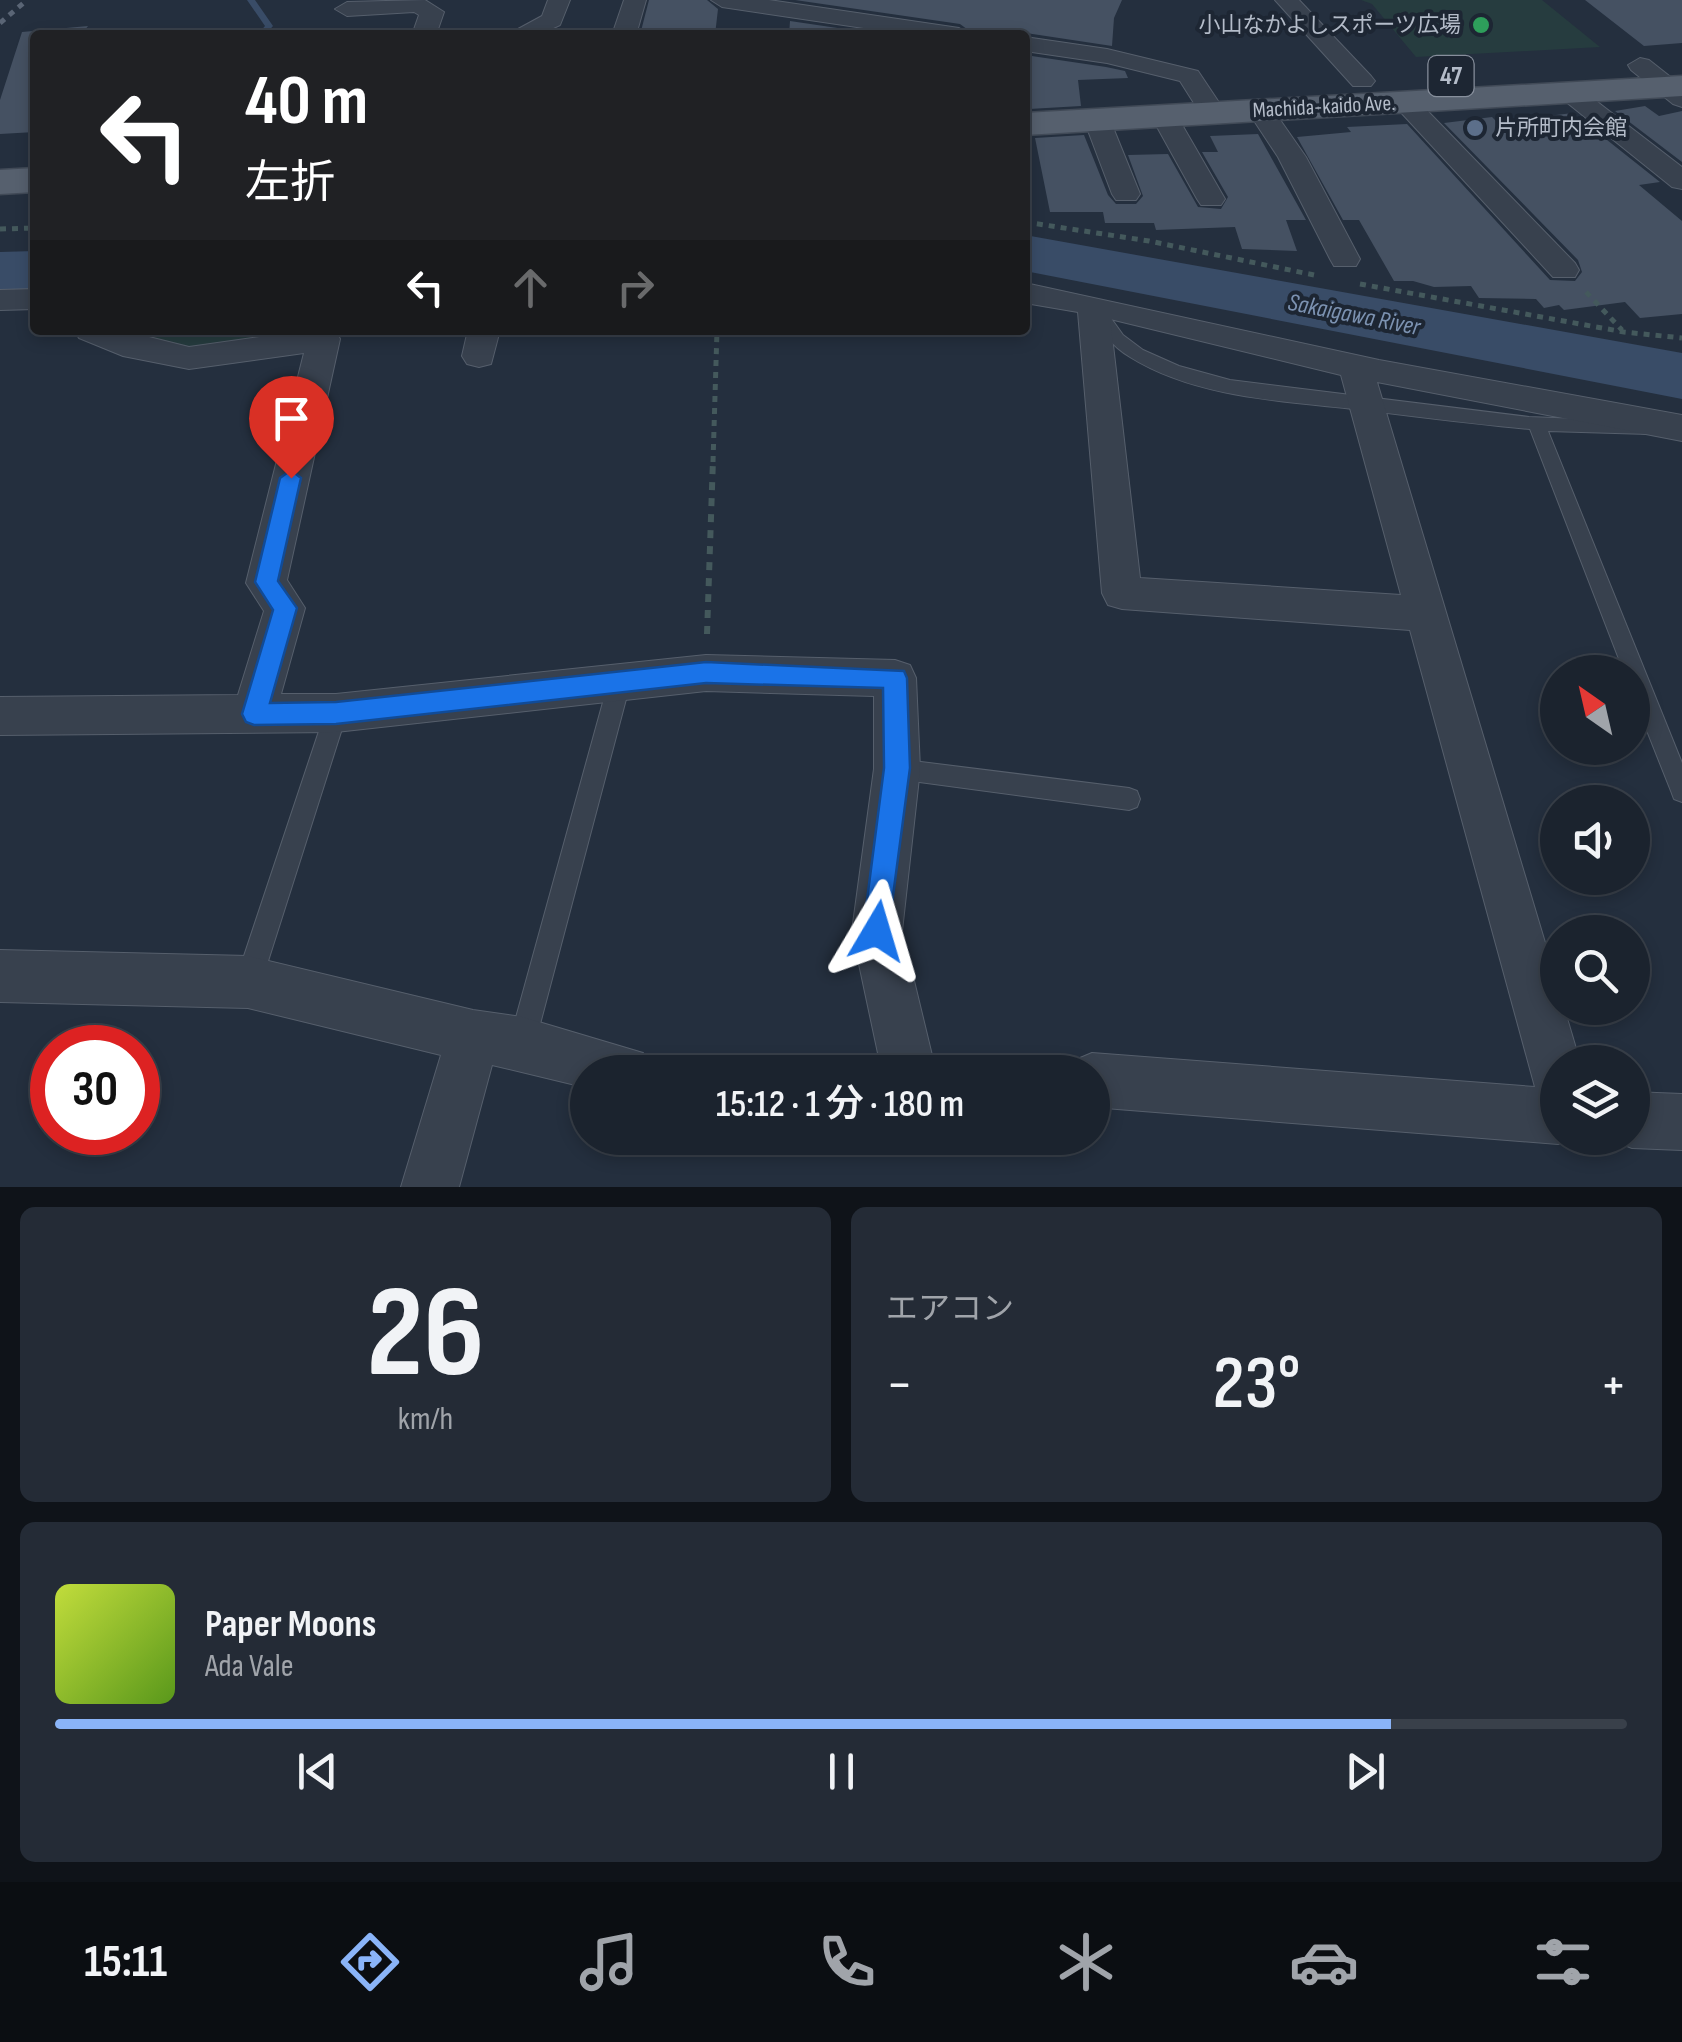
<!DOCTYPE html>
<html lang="ja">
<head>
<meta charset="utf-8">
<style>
	:root { --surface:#1b232e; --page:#242b36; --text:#f1f3f6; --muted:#a0a4aa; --line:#39404a; --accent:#8ab4f8 }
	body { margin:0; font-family:"Sofia Sans Condensed","Noto Sans JP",sans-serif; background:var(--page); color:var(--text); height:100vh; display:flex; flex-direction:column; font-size:38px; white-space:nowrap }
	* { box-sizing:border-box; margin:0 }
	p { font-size:32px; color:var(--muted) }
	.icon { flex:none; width:55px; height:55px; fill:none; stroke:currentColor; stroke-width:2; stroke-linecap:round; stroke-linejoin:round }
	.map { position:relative; height:1187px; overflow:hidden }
	.sheet { display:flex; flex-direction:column; gap:20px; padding:20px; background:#0f1319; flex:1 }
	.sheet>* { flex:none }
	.guide { position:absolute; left:30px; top:30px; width:1000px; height:305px; border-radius:10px; box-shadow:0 5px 15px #0003,0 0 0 2px var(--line); background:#202124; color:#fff; overflow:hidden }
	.needle { width:65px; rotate:326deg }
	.tools { position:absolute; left:1540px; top:655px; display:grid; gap:20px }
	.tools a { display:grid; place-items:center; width:110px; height:110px; border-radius:50%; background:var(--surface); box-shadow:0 5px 15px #0003,0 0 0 2px var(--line); font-size:50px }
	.speed { position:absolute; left:30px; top:1025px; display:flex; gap:20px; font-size:50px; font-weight:700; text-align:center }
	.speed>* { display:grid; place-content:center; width:130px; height:130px; border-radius:50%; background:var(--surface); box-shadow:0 5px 15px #0003,0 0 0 2px var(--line); line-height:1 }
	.speed .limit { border:15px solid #d22; background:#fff; color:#111 }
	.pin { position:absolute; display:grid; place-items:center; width:85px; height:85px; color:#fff; margin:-102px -42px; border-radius:50% 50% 50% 0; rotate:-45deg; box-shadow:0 0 10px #0007 }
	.pin .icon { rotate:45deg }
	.me { position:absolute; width:110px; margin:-55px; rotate:7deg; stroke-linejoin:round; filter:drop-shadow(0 0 8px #0008) }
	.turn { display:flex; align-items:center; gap:35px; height:210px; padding:0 50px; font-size:45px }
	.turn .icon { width:130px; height:130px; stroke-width:2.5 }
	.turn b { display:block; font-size:70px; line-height:85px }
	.lanes { display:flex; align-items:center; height:95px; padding:0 50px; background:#0003; justify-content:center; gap:50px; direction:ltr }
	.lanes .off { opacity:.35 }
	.big { font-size:75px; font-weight:600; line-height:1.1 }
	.sheet .card { flex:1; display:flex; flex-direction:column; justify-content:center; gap:15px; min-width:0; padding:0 35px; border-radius:15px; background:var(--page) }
	.sheet .dial { align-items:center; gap:0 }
	.dial b { font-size:130px; line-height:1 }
	.song { display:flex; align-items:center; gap:30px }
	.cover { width:120px; height:120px; border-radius:15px; background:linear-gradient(135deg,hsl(70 70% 55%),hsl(90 70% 35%)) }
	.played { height:10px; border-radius:5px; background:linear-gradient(90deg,var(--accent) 85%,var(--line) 85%) }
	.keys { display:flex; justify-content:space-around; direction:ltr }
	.heat { display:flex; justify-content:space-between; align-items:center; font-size:55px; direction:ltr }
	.sheet .tiles { flex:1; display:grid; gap:20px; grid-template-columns:1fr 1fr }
	.card:last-child { grid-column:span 2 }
	.trip { position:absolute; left:570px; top:1055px; width:540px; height:100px; border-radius:50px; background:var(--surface); box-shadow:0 5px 15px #0003,0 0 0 2px var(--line); font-weight:600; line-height:100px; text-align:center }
	.dock { display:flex; height:160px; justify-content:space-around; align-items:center; background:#0b0e12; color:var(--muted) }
	.dock .icon { width:70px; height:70px }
	.dock .current { color:var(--accent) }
	.dock b { font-size:45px; color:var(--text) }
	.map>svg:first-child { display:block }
	.green { fill:#263c3f }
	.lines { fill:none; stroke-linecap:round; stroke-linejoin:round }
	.stream { fill:#394c67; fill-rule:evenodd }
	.river { fill:#394c67; fill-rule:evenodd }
	.building { fill:#455162 }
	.service-casing { stroke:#565f6c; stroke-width:2 }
	.minor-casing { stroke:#565f6c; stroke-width:2 }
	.primary-casing { stroke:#414a57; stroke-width:3 }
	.path-far1 { stroke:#44595c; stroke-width:5; stroke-dasharray:6 6; stroke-linecap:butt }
	.path { stroke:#44595c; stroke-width:6; stroke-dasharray:8 8; stroke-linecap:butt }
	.service { fill:#38414e; fill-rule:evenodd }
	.minor { fill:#38414e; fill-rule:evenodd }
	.primary { fill:#56606e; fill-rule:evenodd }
	.rail { stroke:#5a6575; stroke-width:5; stroke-dasharray:6 6; stroke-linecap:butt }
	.route { fill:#1a73e8; stroke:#114b97; stroke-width:2.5 }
	.leisure-dot { fill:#2e9e5b; stroke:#1d2633; stroke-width:4 }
	.service-dot { fill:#5c6f8a; stroke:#1d2633; stroke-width:4 }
	.labels { text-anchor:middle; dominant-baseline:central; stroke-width:8; stroke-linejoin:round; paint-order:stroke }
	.far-poi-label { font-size:22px; fill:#b4bcc9; stroke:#1d2633; text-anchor:end }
	.far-street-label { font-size:22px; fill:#b4bcc9; stroke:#1d2633 }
	.shield { fill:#1d2633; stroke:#878f9c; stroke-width:2.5 }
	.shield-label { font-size:25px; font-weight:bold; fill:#b4bcc9 }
	.far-water-label { font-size:25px; font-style:italic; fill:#7c92b1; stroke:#1d2633 }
</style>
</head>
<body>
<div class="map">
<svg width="1682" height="1187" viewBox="0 0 1682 1187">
	<rect width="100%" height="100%" fill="#242f3e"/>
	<!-- green -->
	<path class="green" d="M1361,0H1542L1600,47L1416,57L1372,4Z
		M117,330H272C225,365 167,345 117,330Z"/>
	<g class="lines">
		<!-- stream -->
		<path class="stream" d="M247,0H255L273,26L265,35H257L265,26Z"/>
		<!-- river -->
		<path class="river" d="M1025,235L1682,353V399L1025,271Z
			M35,251V289L0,290V252Z"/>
	</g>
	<!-- building -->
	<path class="building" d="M649,0H707L718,9L715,35L641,31Z
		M795,0H1122L1114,18L1112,46L1026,33L975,35L960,24Z
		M1585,0H1682V43L1644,46Z
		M790,21L885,35H789Z
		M88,26L81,35H35V132L0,134V100L22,32Z
		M1025,55L1106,67L1125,71L1128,78L1078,80L1081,106L1029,109Z
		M1645,106L1659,116L1682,111V162L1615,111Z
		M1573,113L1660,182L1639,185L1682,221V314L1640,318L1625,302L1564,310L1559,305L1544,308L1536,299L1479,298L1471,286L1434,287L1413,281H1394L1359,220H1343L1297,137L1351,132L1347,127L1407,124L1550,280L1575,281L1582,272L1578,260L1444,123L1492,117L1497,122Z
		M1258,134L1306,220H1286L1297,251L1242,249L1235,227L1156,230L1154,223H1105L1103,212H1050L1035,138L1084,135L1108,195L1116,204H1136L1143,196L1128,155L1168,154L1198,207L1221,209L1228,197L1202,152H1218L1210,136Z"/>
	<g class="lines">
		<!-- service casing -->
		<g class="service-casing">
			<path id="service" d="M1097,306L1103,307L1123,335L1143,350L1179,366L1230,380L1529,417L1682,423V435L1548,431L1682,763V802L1674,799L1671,791L1632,693V672H1624L1530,429C1471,424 1412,416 1354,409C1280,401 1194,397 1130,357C1111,346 1100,329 1089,311Z
				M619,675L627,677L630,684L535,1043L531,1052L522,1056L513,1052L509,1043L608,684L611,677Z
				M336,703L344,706L347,713L262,980L258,989L249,993L240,989L236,980L325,713L328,706Z
				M897,759L1129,788L1137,791L1140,799L1137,807L1129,810L897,779L889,776L886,769L889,762Z"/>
		</g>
		<!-- minor casing -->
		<g class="minor-casing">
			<path id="minor" d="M425,0L444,12L436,35H412L419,15L414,12L347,16L335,9L347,2Z
				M548,0H570L560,25L538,35H507L542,16Z
				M624,0H646L636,35H612Z
				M711,0H769L959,28L971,35H911L722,7Z
				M1275,0H1299L1371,76L1375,81L1371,86H1353Z
				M1025,37L1107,49L1198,71L1226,113L1222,119H1204L1180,81L1107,63L1025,51Z
				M1640,58L1649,60L1682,86V107L1673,104L1631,70L1628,65Z
				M1569,84L1578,87L1682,167V189L1672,187L1560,97L1556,92Z
				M1405,94L1414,97L1575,263L1579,270L1575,277H1553L1396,107L1392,102Z
				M1260,102L1269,104L1306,157L1360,259L1356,266H1334L1330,259L1278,157L1247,110Z
				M1164,108L1177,116L1225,199L1221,205H1201L1197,199L1151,116Z
				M1097,112L1110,120L1140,194L1136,200H1116L1112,194L1084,120Z
				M1025,283L1379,360L1682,415V441L1377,382L1558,986V1008H1564L1580,1062H1558V1138H1573L1558,1144L1092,1107V1072H1068L1073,1061L1092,1053L1535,1087L1410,630L1122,609L1108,605L1102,593L1078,312L1025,303ZM1110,319L1341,375L1401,595L1140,578Z
				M35,289V309L0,310V290Z
				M74,330H121L189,347L310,330L336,331L340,339L287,580L305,608L281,694H336L706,655L895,660L910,665L916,678L920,769L902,931L936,1072H882L852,931L874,769V696L706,691L336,732L0,735V697L238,695L264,611L246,583L304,353L189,369L123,356L79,338Z
				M468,330H500L491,364L479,367L467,364L462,356Z
				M0,950L248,956L473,1010L522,1017L643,1053L651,1072H588V1088L492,1065L459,1187H401L441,1055L248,1008L0,1002Z
				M1632,1092L1682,1094V1150L1632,1148L1612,1140L1632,1138Z"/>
		</g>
		<!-- primary casing -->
		<g class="primary-casing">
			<path id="primary" d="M1682,76V96L1025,135V113Z
				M35,168V192L0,194V170Z"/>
		</g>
		<!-- path-far1 -->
		<path class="path-far1" d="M1025,222L1149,241L1314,275
			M0,229L35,228
			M1360,284L1624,332L1682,338
			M1586,292L1622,330
			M713,462L717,330"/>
		<!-- path -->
		<path class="path" d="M707,634L713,459"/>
		<!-- service -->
		<use href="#service" class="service"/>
		<!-- minor -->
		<use href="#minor" class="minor"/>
		<!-- primary -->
		<use href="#primary" class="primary"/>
		<!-- rail -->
		<path class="rail" d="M0,23L27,0"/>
	</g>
	<!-- route -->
	<path class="route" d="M291,470L301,478L278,581L297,608L270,703L336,702L706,662L904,671L907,678L910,768L887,941L877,945L867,941L863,931L884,768L883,688L706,683L336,724L254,725L246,722L242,714L273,610L255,582L280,478Z"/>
	<!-- markers -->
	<circle class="leisure-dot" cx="1481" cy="25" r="10"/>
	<circle class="service-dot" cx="1475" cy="128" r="10"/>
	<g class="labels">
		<!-- far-poi labels -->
		<g class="far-poi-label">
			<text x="1461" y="25">小山なかよしスポーツ広場</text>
			<text x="1495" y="128" text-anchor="start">片所町内会館</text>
		</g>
		<!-- far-street labels -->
		<g class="far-street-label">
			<text transform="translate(1324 107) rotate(-3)">Machida-kaido Ave.</text>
		</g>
		<!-- shield labels -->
		<rect class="shield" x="1428.5" y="56" width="45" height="40" rx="8"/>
		<g class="shield-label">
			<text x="1451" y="76">47</text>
		</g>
		<!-- far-water labels -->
		<g class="far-water-label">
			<text transform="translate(1354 315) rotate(11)">Sakaigawa River</text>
		</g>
	</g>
</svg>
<div class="tools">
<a><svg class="needle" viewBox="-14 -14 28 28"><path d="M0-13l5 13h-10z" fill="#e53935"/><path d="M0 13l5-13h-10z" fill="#a0a4aa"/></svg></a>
<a><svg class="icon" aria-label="sound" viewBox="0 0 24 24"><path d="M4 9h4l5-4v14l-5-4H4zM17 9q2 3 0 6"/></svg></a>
<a><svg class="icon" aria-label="search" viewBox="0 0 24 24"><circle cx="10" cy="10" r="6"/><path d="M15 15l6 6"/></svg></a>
<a><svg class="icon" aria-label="layers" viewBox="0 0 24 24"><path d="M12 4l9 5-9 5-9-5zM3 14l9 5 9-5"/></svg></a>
</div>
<div class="speed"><div class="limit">30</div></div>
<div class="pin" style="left:291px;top:478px;background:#d93025"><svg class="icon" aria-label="arrive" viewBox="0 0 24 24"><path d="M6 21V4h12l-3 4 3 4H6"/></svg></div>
<svg class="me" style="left:877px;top:931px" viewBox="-20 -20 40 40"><path d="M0-17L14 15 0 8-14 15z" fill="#1a73e8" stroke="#fff" stroke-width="4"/></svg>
<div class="trip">15:12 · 1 分 · 180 m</div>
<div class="guide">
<div class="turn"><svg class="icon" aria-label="left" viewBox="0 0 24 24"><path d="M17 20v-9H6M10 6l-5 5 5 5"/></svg><div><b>40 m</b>左折</div></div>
<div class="lanes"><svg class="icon" aria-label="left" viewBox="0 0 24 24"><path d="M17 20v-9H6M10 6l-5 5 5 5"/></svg><svg class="icon off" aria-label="ahead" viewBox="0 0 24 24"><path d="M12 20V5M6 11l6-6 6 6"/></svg><svg class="icon off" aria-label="right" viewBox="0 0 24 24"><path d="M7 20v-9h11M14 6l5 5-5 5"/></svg></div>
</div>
</div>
<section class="sheet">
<div class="tiles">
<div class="card dial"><b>26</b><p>km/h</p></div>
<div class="card"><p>エアコン</p>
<div class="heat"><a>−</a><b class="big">23°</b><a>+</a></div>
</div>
<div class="card">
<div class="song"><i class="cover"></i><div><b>Paper Moons</b><p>Ada Vale</p></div></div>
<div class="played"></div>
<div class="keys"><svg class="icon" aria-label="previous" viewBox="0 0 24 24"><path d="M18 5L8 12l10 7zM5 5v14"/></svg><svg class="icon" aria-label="pause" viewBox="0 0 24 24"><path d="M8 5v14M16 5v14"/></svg><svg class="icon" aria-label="next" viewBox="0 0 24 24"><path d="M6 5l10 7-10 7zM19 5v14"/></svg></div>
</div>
</div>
</section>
<nav class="dock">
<b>15:11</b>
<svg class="icon current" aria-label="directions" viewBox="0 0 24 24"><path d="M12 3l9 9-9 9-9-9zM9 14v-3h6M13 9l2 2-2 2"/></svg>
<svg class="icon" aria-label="music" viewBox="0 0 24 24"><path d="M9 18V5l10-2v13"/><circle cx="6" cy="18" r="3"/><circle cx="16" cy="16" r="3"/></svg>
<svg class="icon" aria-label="phone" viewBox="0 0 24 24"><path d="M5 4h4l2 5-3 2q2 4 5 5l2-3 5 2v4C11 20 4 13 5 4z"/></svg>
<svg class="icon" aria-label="climate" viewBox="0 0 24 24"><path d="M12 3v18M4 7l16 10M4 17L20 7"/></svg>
<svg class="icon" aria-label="car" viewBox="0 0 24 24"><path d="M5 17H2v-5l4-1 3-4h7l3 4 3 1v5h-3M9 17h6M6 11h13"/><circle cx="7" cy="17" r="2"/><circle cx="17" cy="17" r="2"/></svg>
<svg class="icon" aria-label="filters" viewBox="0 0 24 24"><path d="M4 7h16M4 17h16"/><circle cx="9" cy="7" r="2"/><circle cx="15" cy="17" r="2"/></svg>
</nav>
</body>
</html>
